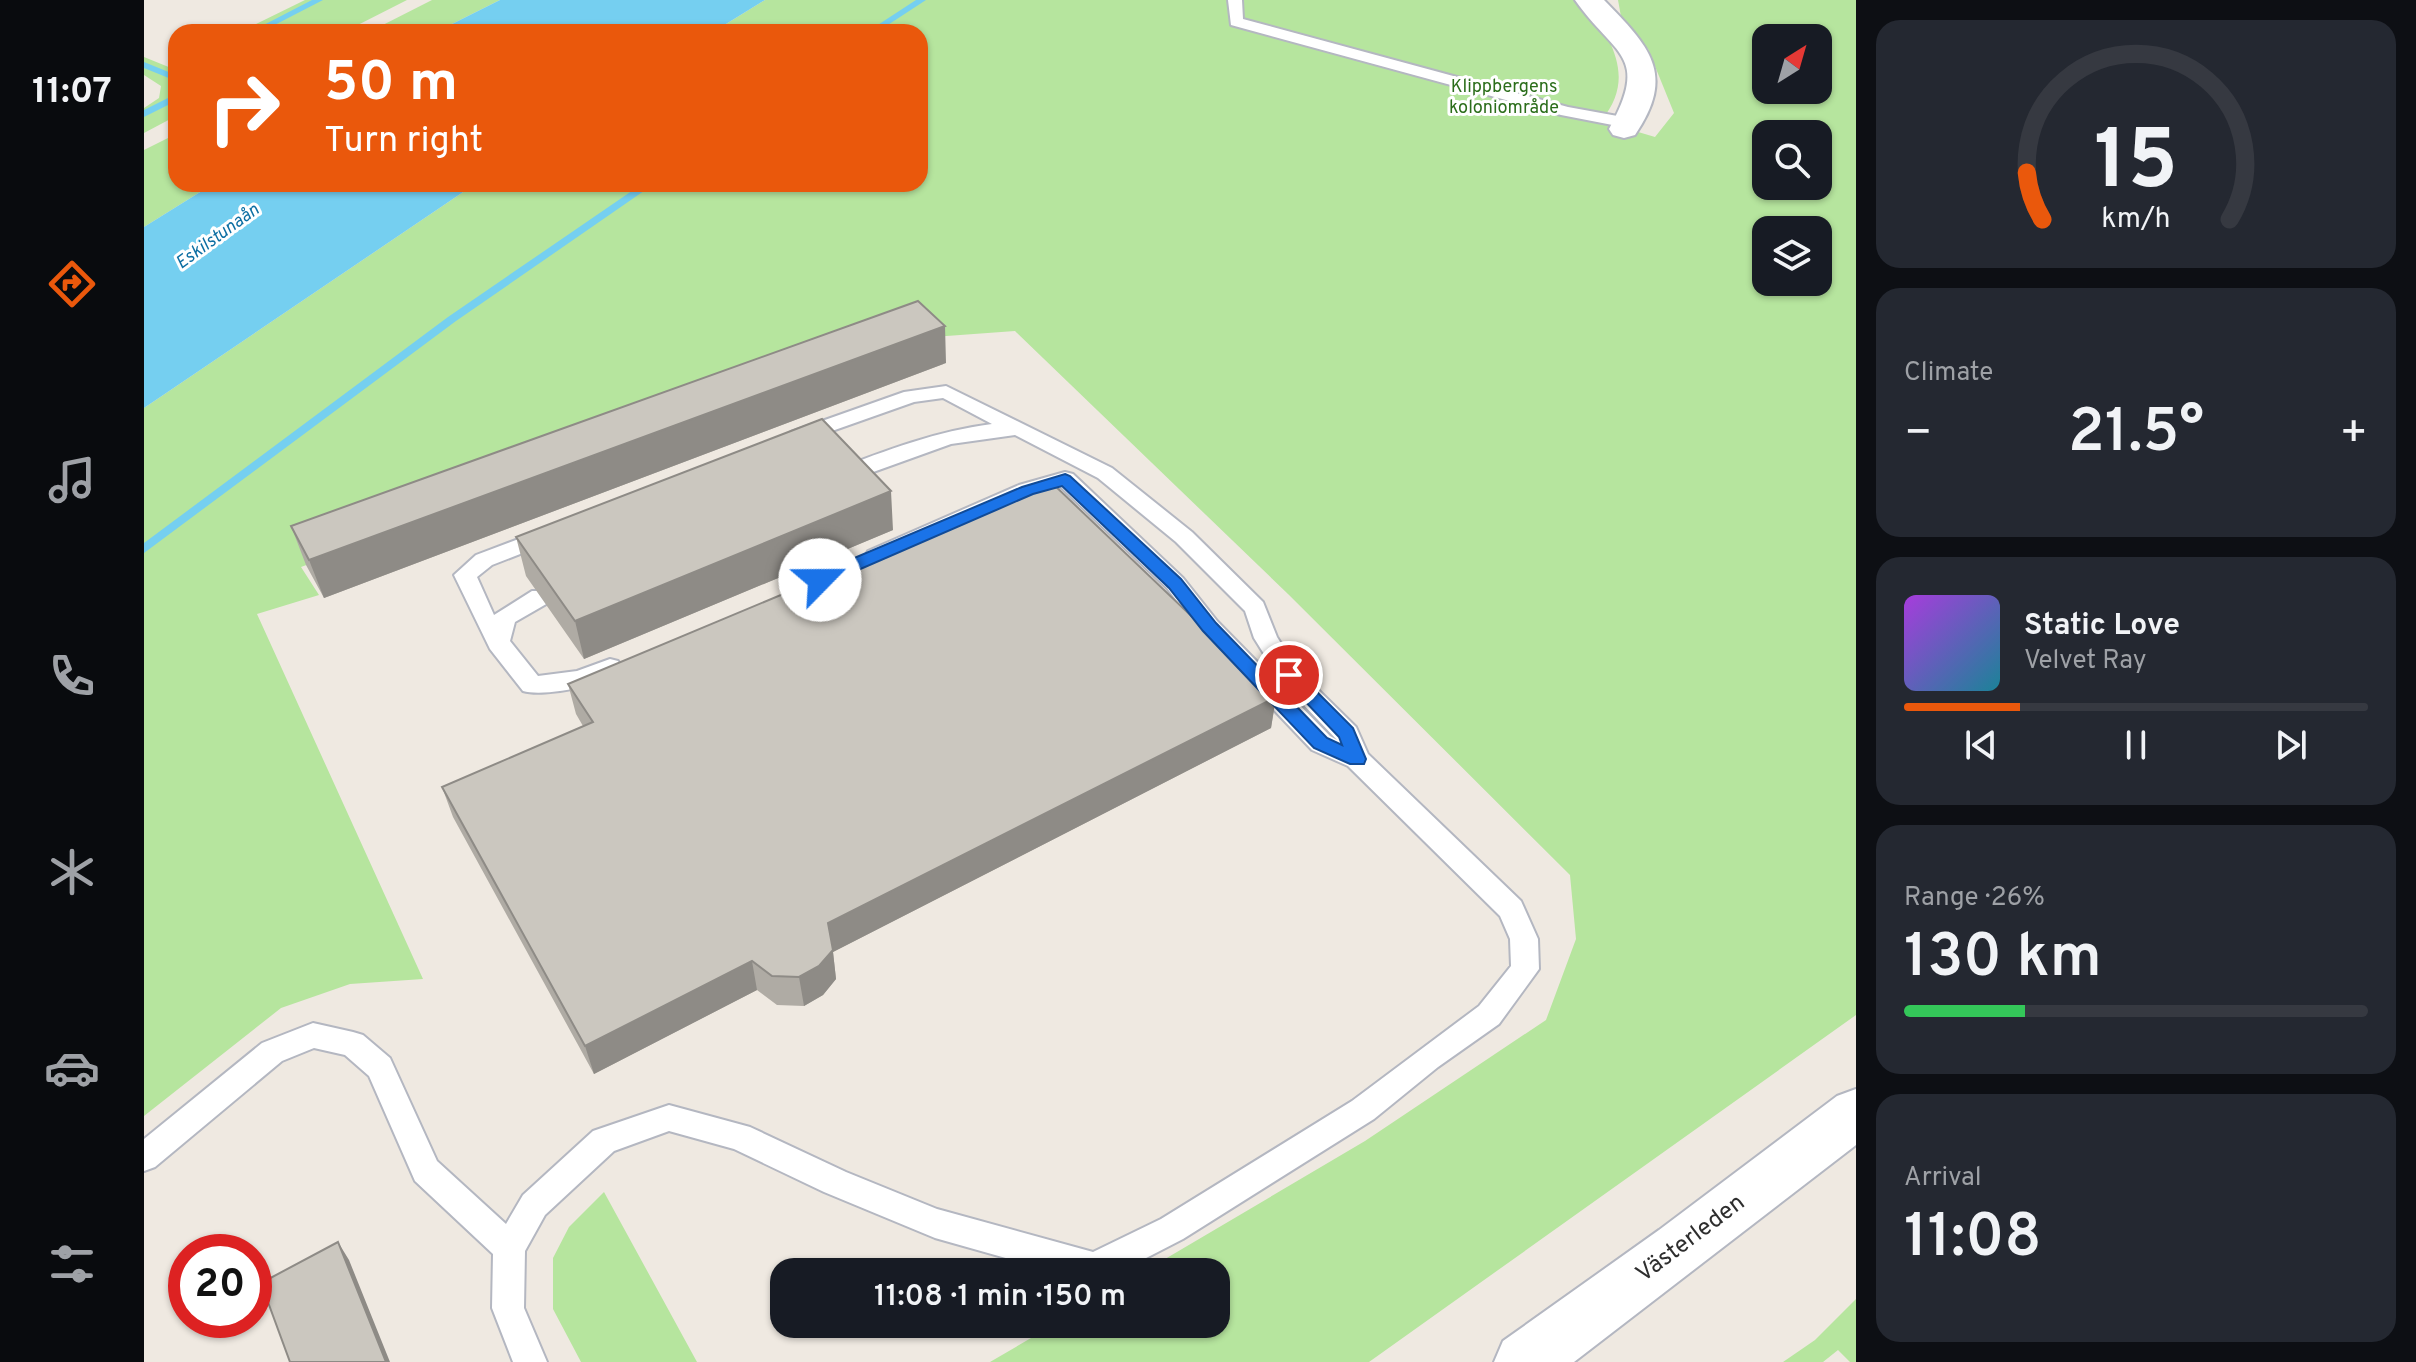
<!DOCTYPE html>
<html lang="en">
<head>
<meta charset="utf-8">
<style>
	:root { --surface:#171b24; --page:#242831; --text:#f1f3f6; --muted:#9ea1a6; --line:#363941; --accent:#ea580c }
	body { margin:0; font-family:Overpass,sans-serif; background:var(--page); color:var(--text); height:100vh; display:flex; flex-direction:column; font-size:30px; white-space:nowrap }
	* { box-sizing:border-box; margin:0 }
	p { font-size:26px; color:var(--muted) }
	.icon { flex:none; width:44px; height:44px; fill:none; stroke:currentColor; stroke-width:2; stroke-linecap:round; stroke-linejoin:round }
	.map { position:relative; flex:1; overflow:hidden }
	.panel { display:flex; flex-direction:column; gap:20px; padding:20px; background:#0d0f14; width:560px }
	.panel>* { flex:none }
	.guide { position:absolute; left:24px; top:24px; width:760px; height:168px; border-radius:24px; box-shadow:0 2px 6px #0004; background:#ea580c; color:#fff; overflow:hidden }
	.needle { width:52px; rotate:37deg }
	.buttons { position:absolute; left:1608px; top:24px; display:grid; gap:16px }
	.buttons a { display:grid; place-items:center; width:80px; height:80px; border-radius:16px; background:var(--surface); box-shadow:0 2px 6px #0004; font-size:40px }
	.speed { position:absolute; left:24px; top:1234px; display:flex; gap:16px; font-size:40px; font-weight:700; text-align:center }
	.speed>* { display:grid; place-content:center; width:104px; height:104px; border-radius:50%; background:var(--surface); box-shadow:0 2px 6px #0004; line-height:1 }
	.speed .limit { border:12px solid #d22; background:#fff; color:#111 }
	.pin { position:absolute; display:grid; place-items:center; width:68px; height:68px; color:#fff; margin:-34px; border:4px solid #fff; border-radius:50%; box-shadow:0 2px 8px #0007 }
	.me { position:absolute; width:88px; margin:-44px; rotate:67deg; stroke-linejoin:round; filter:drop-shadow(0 0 6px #0008) }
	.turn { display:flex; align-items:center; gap:28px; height:168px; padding:0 24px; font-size:36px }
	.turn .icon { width:104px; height:104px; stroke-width:2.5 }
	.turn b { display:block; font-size:56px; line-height:68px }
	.big { font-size:60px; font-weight:600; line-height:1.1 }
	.panel .widget { flex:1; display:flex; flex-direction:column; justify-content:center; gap:12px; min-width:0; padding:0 28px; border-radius:24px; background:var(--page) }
	.panel .dial { align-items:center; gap:0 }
	.dial svg { height:208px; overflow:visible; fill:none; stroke:var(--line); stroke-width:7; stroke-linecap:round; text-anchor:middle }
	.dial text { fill:var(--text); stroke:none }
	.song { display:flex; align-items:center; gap:24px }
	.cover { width:96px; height:96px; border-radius:12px; background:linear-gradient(135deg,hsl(280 70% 55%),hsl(190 70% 35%)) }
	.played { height:8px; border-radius:4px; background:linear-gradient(90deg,var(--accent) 25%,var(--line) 25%) }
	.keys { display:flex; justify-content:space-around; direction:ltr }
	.heat { display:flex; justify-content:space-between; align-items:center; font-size:44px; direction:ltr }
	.charge { height:12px; border-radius:6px; background:linear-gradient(90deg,#34c759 26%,var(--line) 0) }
	.trip { position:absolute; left:626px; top:1258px; width:460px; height:80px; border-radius:24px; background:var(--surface); box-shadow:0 2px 6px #0004; font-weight:600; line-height:80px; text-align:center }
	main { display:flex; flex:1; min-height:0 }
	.tabs { display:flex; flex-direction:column; width:144px; justify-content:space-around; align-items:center; background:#090b0e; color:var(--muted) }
	.tabs .icon { width:56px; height:56px }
	.tabs .on { color:var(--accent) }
	.tabs b { font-size:36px; color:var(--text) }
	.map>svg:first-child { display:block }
	.green { fill:#b6e59e; fill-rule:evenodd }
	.water { fill:#75cff0 }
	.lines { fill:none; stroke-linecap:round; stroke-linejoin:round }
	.stream { fill:#75cff0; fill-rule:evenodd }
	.lane-casing { stroke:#b4b7c1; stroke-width:4 }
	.street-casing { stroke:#b4b7c1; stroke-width:4 }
	.secondary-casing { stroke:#b4b7c1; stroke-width:4 }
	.lane { fill:#fff; fill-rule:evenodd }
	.street { fill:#fff; fill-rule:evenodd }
	.secondary { fill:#fff; fill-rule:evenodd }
	.wall { fill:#afaba4 }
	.shaded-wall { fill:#8e8b86 }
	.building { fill:#cbc7bf; stroke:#8e8b86; stroke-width:2 }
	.route { fill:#1a73e8; stroke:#114b97; stroke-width:2 }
	.labels { text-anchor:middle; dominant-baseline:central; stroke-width:6; stroke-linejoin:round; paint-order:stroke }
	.far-park-label { font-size:18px; fill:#2c6e1b; stroke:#fff }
	.far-water-label { font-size:18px; font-style:italic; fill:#0d6fa3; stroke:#fff }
	.near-street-label { font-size:24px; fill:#2e2e2e; stroke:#fff }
</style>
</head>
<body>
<main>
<nav class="tabs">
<b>11:07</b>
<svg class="icon on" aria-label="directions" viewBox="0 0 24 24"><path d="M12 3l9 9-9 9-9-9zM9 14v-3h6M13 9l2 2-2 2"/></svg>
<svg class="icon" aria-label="music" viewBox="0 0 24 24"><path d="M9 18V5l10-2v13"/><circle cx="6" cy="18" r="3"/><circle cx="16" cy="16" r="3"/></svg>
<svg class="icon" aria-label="phone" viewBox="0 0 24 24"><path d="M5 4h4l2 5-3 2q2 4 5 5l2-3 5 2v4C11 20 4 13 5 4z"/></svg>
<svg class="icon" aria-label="climate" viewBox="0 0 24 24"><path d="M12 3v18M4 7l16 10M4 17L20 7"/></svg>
<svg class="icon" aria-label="car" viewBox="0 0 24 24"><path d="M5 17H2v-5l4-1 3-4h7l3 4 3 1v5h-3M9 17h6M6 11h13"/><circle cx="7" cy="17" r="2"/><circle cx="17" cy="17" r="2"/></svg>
<svg class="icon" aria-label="filters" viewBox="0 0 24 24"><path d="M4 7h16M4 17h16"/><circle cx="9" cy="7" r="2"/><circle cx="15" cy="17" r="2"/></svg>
</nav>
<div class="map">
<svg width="1712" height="1362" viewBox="0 0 1712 1362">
	<rect width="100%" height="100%" fill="#efe9e1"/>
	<!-- green -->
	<path class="green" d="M161,0H263L200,32H96Z
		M288,0H356L292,32H225Z
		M621,0H1442C1467,42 1493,77 1457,121L1511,137L1530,113L1504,49L1478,22L1474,0H1712V1015L1225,1362H846L911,1324H1072V1272H999L1221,1141L1402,1020L1432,939L1426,875L1144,594L871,331L775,338L157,567L175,595L113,614L279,979L206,984L137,1008L0,1116V408L331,184H776V32H569ZM1622,38H1674V90H1622ZM1622,134H1674V186H1622ZM1622,230H1674V282H1622Z
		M0,57L32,70V116L0,133V108L15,98L17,86L0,75Z
		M32,134V184H69L0,227V150Z
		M460,1192L553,1362H437L409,1309V1258L425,1227Z
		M1712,1299V1362H1706L1694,1350L1679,1362H1639L1671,1340Z"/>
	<!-- water -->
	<path class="water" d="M356,0H621L569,32H292Z
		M69,184H331L0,408V227Z"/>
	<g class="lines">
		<!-- stream -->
		<path class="stream" d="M168,0H179L117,32H106Z
			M772,0H782L733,32H723Z
			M0,62L32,75V81L0,68Z
			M32,94V101L0,117V110Z
			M498,184H510L312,321L0,553V543L304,317Z"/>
		<!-- lane casing -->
		<g class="lane-casing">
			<path id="lane" d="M1084,0H1098L1099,19L1424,107L1490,119L1492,123L1484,128L1417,115L1087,25Z
				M802,386L968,468L1048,532L1119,602L1133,637L1153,669L1212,727L1224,754L1377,901L1394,939L1395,969L1355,1024L1294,1067L1230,1119L1039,1239L975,1272H911L791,1238L680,1192L590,1149L525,1131L470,1151L401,1215L381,1251L380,1308L403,1362H369L348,1308L349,1254L271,1181L225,1076L201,1055L170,1048L138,1061L11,1167L0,1171V1139L118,1043L169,1023L209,1032L219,1035L246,1058L293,1161L362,1224L379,1195L449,1131L525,1105L606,1127L702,1172L793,1209L949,1252L1017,1219L1208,1101L1335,1006L1367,966L1366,939L1356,916L1204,766L1168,750L1057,633L1023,588L917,487L891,495L740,561H724L721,556L724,551L875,485L921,472L929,474L1039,578L1073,621L1186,736L1193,740L1137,681L1110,638L1101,611L1032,542L954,478L871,435L807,444L707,480H691L688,475L691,470C743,450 793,431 848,424L799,398L770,402L654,443L644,437L647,432L760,392Z
				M404,528L412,530L415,535L412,540L348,565L333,577L350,615L388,591H404L407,597L404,603L371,622L366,641L394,676L433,671L466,659L474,661L478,667C467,686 399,697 379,691L346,649L310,575L332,555Z"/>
		</g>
		<!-- street casing -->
		<g class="street-casing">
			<path id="street" d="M1431,0H1460C1505,46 1533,74 1491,135L1480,138L1469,135L1465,129C1507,54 1470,56 1431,0Z"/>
		</g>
		<!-- secondary casing -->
		<g class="secondary-casing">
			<path id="secondary" d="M1712,1089V1145L1430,1362H1350L1359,1341L1515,1230L1693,1096Z"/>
		</g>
		<!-- lane -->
		<use href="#lane" class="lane"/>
		<!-- street -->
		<use href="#street" class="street"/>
		<!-- secondary -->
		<use href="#secondary" class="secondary"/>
	</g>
	<!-- wall -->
	<path class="wall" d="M802,363L180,598L162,565L147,526Z
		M749,530L440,659L382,576L372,537Z
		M424,684L1132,697L1127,728L689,952L692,979L679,995L660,1006L633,1005L613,990L450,1074L309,817L298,787L439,726L432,714Z"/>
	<!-- shaded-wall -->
	<path class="shaded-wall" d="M801,326L802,363L180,598L165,560Z
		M747,491L749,530L440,659L431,621Z
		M1132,697L1127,728L689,952L692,979L679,995L660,1006L655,977L684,923Z
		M608,961L613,990L450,1074L441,1046Z
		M194,1242L205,1260L246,1362H242Z"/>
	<!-- building -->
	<path class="building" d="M774,301L801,326L165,560L147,526Z
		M678,419L747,491L431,621L372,537Z
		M907,482L1132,697L684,923L689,950L675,966L655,977L628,976L608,961L441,1046L298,787L449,722L424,684Z
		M194,1242L242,1362H146L117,1283Z"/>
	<!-- route -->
	<path class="route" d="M921,474L926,476L1037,579L1072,623L1183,738L1198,745L1195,737L1136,675L1145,669L1152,671L1209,728L1222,759L1220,764H1206L1170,748L1059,631L1025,588L918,486L889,494L682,584H670L667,580L670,575L878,487Z"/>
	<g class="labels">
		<!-- far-park labels -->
		<g class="far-park-label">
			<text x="1360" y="87">Klippbergens<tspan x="1360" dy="21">koloniområde</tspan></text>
		</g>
		<!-- far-water labels -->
		<g class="far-water-label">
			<text transform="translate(74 237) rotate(-36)">Eskilstunaån</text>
		</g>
		<!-- near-street labels -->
		<g class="near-street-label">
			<text transform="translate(1547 1239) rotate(-37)">Västerleden</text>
		</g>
	</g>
</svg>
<div class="buttons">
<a><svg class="needle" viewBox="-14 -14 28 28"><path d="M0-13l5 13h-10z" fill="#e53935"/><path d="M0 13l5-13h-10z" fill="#9ea1a6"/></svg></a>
<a><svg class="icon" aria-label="search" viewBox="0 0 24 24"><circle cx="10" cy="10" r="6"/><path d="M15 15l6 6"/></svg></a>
<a><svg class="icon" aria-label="layers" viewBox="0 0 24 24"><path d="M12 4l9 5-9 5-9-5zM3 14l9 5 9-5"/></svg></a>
</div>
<div class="speed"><div class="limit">20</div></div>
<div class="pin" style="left:1145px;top:675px;background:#d93025"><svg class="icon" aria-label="arrive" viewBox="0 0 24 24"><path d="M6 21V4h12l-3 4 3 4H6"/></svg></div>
<svg class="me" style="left:676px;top:580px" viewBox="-20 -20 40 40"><circle r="19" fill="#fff"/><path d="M0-13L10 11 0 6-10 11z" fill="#1a73e8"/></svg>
<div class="trip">11:08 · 1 min · 150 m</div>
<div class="guide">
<div class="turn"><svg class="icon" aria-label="right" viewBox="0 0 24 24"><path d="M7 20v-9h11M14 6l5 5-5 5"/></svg><div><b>50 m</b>Turn right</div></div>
</div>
</div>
<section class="panel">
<div class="widget dial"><svg viewBox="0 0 100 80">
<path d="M14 69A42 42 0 1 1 86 69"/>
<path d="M14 69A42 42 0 0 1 8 51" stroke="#ea580c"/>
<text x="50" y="56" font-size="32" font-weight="700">15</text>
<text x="50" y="72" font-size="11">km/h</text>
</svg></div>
<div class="widget"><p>Climate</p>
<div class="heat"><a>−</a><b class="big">21.5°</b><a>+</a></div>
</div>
<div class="widget">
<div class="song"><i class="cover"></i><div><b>Static Love</b><p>Velvet Ray</p></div></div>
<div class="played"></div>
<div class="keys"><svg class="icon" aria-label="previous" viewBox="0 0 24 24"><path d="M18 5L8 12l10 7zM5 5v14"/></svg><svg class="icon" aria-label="pause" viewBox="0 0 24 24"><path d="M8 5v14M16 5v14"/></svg><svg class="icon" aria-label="next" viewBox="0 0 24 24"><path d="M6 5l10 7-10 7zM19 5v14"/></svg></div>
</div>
<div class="widget"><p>Range · 26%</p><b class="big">130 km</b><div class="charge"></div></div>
<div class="widget"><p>Arrival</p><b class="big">11:08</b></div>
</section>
</main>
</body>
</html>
